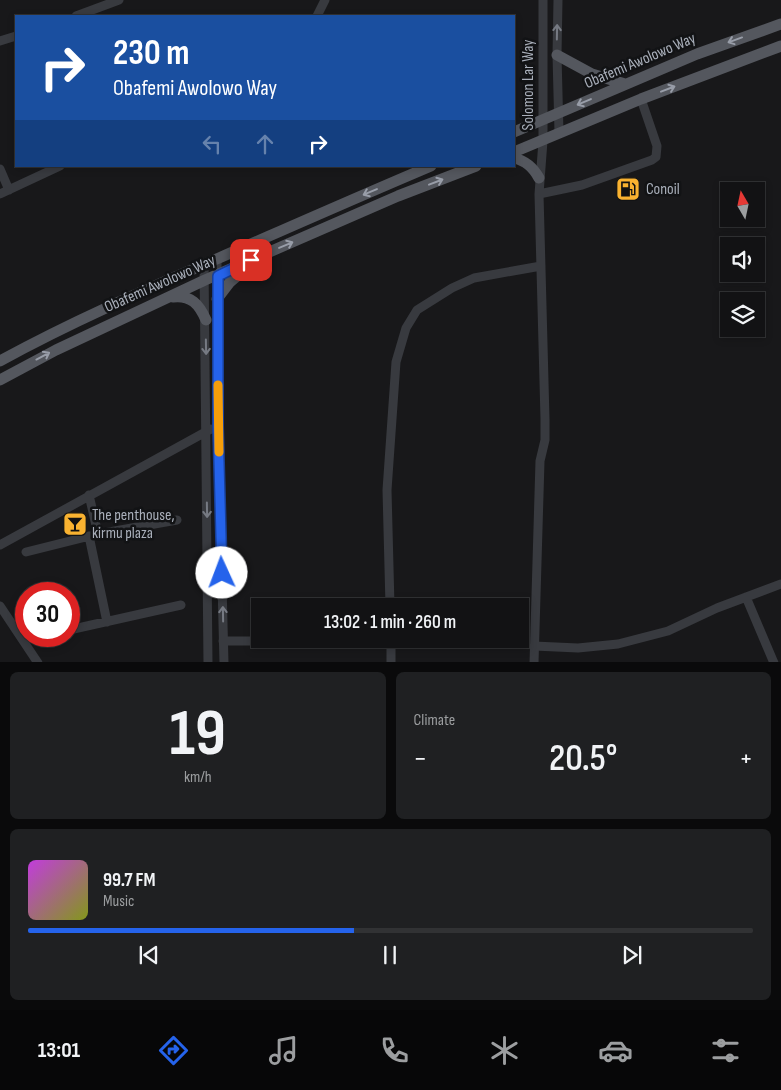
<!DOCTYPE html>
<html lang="en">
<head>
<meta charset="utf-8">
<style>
	:root { --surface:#121214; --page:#1f2022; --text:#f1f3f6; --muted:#9c9ea0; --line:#313234; --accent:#2563eb }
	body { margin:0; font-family:"Sofia Sans Condensed",sans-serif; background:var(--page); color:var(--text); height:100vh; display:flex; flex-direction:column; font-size:19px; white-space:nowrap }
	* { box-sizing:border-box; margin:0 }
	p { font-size:16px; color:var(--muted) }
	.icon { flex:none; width:28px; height:28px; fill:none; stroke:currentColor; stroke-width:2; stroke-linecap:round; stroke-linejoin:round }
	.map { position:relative; height:662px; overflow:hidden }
	.details { display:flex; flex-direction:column; gap:10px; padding:10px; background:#0a0a0b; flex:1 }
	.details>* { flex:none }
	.banner { position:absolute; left:15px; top:15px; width:500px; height:152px; border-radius:0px; box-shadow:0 2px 8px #0003,0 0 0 1px var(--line); background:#1a4fa0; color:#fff; overflow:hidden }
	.needle { width:32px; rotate:351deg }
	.controls { position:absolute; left:720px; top:182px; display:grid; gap:10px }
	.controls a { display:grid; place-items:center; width:45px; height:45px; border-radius:0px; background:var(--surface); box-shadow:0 2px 8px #0003,0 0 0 1px var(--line); font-size:25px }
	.speed { position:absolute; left:15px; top:582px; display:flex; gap:10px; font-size:25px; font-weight:700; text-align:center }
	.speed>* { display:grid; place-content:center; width:65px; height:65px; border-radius:50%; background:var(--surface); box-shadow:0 2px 8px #0003,0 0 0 1px var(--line); line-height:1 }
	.speed .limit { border:8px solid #d22; background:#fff; color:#111 }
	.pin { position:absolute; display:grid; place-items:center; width:42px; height:42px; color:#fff; margin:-21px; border-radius:10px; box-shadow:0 2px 8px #0006 }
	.me { position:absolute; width:55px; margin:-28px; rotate:358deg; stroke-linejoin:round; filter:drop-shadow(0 0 4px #0008) }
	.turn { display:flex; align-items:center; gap:18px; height:105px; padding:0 15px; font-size:22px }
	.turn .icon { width:65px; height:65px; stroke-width:2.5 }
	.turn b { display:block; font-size:35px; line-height:42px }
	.lanes { display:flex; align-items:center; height:48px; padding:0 15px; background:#0003; justify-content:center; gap:25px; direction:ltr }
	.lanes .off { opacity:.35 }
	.big { font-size:38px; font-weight:600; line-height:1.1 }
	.details .card { flex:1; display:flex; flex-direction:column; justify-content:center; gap:8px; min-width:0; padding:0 18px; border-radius:8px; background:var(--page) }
	.details .dial { align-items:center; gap:0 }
	.dial b { font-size:65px; line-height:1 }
	.song { display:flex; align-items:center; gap:15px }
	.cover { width:60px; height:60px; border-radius:8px; background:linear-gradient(135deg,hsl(290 70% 55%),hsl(70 70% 35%)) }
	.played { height:5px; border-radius:2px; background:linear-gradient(90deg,var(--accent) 45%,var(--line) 45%) }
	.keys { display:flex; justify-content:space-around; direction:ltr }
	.heat { display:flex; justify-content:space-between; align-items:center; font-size:28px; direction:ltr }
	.details .tiles { flex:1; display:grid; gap:10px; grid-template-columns:1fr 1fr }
	.card:last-child { grid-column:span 2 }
	.trip { position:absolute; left:251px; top:598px; width:278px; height:50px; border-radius:0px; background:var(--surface); box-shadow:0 2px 8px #0003,0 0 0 1px var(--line); font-weight:600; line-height:50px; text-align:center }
	.menu { display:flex; height:80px; justify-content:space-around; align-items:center; background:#070708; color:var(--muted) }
	.menu .icon { width:35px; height:35px }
	.menu .selected { color:var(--accent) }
	.menu b { font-size:22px; color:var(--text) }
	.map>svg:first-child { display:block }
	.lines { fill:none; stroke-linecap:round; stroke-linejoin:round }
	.minor { stroke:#383a3f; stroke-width:9 }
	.major { stroke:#54575e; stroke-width:11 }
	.oneway { stroke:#767a83 }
	.oneway2 { stroke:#989da8 }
	.route-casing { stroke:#184099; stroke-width:12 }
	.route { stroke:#2563eb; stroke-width:9 }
	.slow { stroke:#f59e0b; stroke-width:9 }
	.labels { text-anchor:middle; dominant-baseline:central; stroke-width:5; stroke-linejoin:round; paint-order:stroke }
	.street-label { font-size:16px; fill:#a9afba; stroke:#121315 }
	.poi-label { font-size:16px; fill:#a9afba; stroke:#121315; text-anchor:start }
</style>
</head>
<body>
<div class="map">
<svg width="781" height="663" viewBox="0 0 781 663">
	<rect width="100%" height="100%" fill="#18181a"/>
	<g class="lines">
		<!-- minor -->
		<path class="minor" d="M558,0L557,55L559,133
			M76,16L119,0
			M317,16L325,0
			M0,41L16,36
			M0,169L9,190
			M0,194L60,166
			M539,194L582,185L652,160L656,157L657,146L641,99
			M217,259L218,425L224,663
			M204,263L208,663
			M89,495L98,534
			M89,536L107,622
			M0,545L211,429
			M26,552L98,534L177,520
			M746,597L774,663
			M0,606L38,663
			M390,606L387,490L396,362L406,328L417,310L452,288L474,278L541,266
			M69,630L181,605
			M391,639V663
			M223,641H391
			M534,646L578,648L618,644L668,631L717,608L781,584
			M534,663L540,461L545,440V419L539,194L543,141V0"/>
		<!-- major -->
		<path class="major" d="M557,55L592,74L625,84
			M514,132L697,54L781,24
			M514,152L641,99L781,46
			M514,158C526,161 533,167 539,178
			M173,297C191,295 199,304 206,320
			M217,299L230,282L249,266
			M0,361C71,322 145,290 219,258C290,227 360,196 431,166
			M0,380L56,350L205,280L398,196L476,166"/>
	</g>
	<!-- one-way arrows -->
	<defs><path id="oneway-shaft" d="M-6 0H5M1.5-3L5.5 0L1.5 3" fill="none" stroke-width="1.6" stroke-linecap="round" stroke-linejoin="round" transform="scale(1.25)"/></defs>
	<g class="oneway">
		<use href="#oneway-shaft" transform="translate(557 32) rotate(-89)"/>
		<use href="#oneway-shaft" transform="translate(206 347) rotate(89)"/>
		<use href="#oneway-shaft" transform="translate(207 510) rotate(89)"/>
		<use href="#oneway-shaft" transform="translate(223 614) rotate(-91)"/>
	</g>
	<g class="oneway2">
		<use href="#oneway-shaft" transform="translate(735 40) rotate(160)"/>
		<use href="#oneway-shaft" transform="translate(668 89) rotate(-21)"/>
		<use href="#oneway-shaft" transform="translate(584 102) rotate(157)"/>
		<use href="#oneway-shaft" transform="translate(436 182) rotate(-21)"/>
		<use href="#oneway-shaft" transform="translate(370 192) rotate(157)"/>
		<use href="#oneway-shaft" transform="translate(286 245) rotate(-23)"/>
		<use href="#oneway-shaft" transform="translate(43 356) rotate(-28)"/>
	</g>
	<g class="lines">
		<!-- route casing -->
		<g class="route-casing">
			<path id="route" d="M222,573L218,426V276L251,260"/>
		</g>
		<!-- route -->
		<use href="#route" class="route"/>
		<!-- slow -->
		<path class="slow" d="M218,385L219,452"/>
	</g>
	<!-- icons -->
	<defs>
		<g id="fuel-square" transform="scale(1.25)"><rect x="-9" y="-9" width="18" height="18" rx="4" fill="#f9b230" stroke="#121315"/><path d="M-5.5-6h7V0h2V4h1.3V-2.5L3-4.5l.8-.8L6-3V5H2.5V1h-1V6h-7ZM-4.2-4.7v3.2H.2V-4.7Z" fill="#111"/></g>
		<g id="bar-square" transform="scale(1.25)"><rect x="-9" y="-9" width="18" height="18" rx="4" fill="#f9b230" stroke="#121315"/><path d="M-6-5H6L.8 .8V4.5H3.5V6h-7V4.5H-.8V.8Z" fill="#111"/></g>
	</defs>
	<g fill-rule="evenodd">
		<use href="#fuel-square" x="628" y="189"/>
		<use href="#bar-square" x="75" y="524"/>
	</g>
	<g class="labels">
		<!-- street labels -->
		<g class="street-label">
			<text transform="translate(640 61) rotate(-23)">Obafemi Awolowo Way</text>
			<text transform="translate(528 85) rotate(-90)">Solomon Lar Way</text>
			<text transform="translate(160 284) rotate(-24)">Obafemi Awolowo Way</text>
		</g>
		<!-- poi labels -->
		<g class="poi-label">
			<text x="646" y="189">Conoil</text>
			<text x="92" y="515">The penthouse,<tspan x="92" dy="18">kirmu plaza</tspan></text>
		</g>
	</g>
</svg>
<div class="controls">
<a><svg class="needle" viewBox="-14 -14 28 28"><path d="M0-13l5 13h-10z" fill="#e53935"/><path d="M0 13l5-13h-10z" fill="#9c9ea0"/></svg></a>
<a><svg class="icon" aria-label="sound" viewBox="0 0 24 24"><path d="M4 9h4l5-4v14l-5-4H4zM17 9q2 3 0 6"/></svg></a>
<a><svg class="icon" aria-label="layers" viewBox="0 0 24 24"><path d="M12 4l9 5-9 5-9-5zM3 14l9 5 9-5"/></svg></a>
</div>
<div class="speed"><div class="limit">30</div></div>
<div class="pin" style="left:251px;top:260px;background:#d93025"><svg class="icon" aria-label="arrive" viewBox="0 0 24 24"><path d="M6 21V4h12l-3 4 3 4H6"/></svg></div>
<svg class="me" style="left:222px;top:573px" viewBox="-20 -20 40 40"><circle r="19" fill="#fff"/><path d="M0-13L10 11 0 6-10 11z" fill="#2563eb"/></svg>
<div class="trip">13:02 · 1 min · 260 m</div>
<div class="banner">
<div class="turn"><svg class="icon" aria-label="right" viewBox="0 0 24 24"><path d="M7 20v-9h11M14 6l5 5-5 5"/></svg><div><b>230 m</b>Obafemi Awolowo Way</div></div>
<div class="lanes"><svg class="icon off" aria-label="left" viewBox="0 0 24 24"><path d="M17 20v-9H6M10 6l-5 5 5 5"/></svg><svg class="icon off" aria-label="ahead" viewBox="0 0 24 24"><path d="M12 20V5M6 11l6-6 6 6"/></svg><svg class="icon" aria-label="right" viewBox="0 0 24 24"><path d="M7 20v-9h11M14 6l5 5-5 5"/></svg></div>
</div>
</div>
<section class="details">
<div class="tiles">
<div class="card dial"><b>19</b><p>km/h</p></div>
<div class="card"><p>Climate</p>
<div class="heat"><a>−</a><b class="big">20.5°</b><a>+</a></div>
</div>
<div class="card">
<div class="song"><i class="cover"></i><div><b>99.7 FM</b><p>Music</p></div></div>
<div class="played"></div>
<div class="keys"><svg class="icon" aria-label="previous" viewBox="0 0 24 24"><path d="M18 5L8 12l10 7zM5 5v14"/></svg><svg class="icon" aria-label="pause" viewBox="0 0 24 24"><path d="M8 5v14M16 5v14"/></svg><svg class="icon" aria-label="next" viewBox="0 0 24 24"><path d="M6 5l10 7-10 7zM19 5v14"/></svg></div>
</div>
</div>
</section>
<nav class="menu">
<b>13:01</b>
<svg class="icon selected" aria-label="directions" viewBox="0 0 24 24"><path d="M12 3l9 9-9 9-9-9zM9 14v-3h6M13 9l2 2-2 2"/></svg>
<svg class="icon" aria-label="music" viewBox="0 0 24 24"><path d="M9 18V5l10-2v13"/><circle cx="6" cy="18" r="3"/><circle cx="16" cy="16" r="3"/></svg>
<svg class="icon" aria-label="phone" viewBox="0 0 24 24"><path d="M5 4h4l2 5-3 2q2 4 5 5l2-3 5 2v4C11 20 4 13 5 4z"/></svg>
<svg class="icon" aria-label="climate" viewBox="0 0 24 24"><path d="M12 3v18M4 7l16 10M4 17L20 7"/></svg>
<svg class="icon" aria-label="car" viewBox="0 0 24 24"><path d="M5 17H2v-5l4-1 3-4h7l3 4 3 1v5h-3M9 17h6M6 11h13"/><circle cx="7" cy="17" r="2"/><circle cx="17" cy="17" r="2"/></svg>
<svg class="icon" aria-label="filters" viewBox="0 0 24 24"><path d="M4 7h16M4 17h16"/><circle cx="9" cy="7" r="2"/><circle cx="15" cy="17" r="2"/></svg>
</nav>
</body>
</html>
